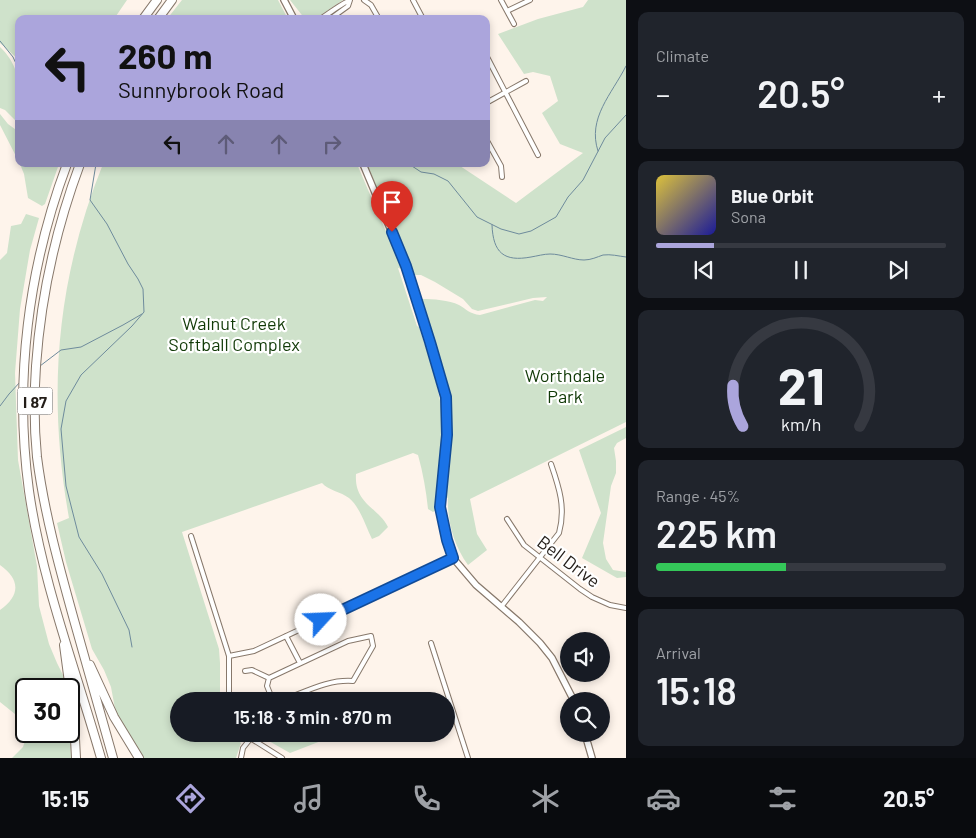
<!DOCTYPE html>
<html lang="en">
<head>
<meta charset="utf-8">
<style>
	:root { --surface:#171b24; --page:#20242c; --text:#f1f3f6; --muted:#9ea1a6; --line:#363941; --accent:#aba5dc }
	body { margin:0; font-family:Barlow,sans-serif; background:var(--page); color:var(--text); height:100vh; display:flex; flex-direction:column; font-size:19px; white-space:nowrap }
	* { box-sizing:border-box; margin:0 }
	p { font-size:16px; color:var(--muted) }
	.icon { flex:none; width:28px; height:28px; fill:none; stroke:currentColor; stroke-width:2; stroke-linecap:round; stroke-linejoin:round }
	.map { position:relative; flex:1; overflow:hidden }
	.sheet { display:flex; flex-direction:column; gap:12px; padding:12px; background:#0d0f14; width:350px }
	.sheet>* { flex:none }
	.banner { position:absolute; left:15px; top:15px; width:475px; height:152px; border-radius:10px; box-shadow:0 2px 8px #0003; background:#aba5dc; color:#111; overflow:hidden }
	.buttons { position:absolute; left:560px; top:632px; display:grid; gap:10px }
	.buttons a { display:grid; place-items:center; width:50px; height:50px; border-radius:50%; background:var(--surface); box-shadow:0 2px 8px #0003; font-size:25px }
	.speed { position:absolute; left:15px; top:678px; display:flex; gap:10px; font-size:25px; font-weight:700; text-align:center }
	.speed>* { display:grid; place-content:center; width:65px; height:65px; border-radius:50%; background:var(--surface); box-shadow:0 2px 8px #0003; line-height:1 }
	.speed .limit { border:2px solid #111; border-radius:8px; background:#fff; color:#111 }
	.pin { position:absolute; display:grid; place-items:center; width:42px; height:42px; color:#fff; margin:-51px -21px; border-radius:50% 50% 50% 0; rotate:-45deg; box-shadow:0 0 5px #0007 }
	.pin .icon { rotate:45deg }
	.me { position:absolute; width:55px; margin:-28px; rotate:65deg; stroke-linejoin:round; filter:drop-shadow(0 0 4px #0008) }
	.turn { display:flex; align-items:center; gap:18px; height:105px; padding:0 20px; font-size:22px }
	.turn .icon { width:65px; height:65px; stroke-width:2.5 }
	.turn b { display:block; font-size:35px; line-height:42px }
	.lanes { display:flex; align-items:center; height:48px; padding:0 20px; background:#0003; justify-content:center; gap:25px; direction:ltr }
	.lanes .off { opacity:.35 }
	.big { font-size:38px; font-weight:600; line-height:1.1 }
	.sheet .tile { flex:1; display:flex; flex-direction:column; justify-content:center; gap:8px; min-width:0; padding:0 18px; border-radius:10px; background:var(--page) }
	.sheet .dial { align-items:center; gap:0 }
	.dial svg { height:130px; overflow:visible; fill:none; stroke:var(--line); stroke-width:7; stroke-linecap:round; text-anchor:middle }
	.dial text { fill:var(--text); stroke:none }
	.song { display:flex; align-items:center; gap:15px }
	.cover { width:60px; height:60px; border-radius:8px; background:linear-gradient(135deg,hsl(50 70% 55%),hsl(240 70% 35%)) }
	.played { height:5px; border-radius:2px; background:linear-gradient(90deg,var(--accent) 20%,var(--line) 20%) }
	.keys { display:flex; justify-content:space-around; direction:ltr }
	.heat { display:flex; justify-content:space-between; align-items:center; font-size:28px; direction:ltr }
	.charge { height:8px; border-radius:4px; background:linear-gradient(90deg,#34c759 45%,var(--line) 0) }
	.trip { position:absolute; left:170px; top:692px; width:285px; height:50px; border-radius:25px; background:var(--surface); box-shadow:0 2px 8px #0003; font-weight:600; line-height:50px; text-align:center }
	.tab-bar { display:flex; height:80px; justify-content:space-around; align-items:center; background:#090b0e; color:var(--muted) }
	.tab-bar .icon { width:35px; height:35px }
	.tab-bar .active { color:var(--accent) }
	.tab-bar b { font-size:22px; color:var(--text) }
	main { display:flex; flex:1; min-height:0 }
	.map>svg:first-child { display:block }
	.green { fill:#cfe2cb }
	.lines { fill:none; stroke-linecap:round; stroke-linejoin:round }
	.stream { stroke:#6e8b9c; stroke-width:1 }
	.street-casing { stroke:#87786b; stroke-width:6 }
	.secondary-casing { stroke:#87786b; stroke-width:8 }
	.highway-casing { stroke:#87786b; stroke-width:10 }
	.street { stroke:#fff; stroke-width:4 }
	.secondary { stroke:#fff; stroke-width:5.5 }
	.highway { stroke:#fff; stroke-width:8 }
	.route-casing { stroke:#114b97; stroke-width:12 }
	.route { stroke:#1a73e8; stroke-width:9 }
	.labels { text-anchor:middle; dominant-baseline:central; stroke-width:4.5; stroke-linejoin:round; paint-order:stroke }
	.shield { fill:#fff; stroke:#65615d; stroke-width:1 }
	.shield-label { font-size:16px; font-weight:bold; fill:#231d18 }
	.park-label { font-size:18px; fill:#113a07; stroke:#fff }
	.street-label { font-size:18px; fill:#231d18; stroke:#fff }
</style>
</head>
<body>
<main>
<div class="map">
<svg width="626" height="758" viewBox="0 0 626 758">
	<rect width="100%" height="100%" fill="#fef4eb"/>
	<!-- green -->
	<path class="green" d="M0,0H127L114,19H19V60L0,43Z
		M182,0H278L288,19H167Z
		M290,0H343L315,19H305Z
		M588,0H626V422L470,499L477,534L487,550L468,565C454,546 447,521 448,498L445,496L452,423V403L422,299C433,299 449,300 459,305C466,309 470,314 480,315L535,300L543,301L547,297L533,298L478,311L472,309L463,299L435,282L421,275H414L367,164H457L516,203L583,153L560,144L542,113L558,101L550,76L533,72L524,74L498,34L538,19L583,7Z
		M0,47C24,70 19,94 19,124L5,110L0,108Z
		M0,114L8,124L19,132V162L0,125Z
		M20,164H59L45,204L42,206L28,198L24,174Z
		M103,164H357L402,269L398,268L417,326L419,327C430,362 444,398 443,436C442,461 435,485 438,509L433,512L428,509C426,490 423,473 418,455L413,453L356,474C354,504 378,507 388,527L379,536L372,539C366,527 360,507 349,498C341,492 328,490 322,483L182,532L219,649L220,663V701H179V734H232L241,743L236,758H144L116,714L111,687L104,670L92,649L66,562L57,523L69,518C47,394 56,281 103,164Z
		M26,214L39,218L30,250L20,309L15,373L18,460L37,566L39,606L49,644L57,663L64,677L66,689H26V714L24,711L15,714L0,702V610C21,595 20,579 0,565V260L7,253L11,226L21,224Z
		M626,427V438L617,443L614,448L616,461V473L611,486L603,543L606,559L613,570L626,572V577L617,578L582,558L601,513L579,450Z
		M69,701L71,758H12L23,747L28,731H69Z
		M259,734H324V739L321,741L290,753L260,736Z"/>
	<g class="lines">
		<!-- stream -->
		<path class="stream" d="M0,41L13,57L19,70
			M598,151C587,118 612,94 626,66
			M96,164L90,200L107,224L128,264L138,279L143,289L144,312L132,326L81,375L66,401L61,429L66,486L79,537L102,574L129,630L132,647
			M409,164L421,172L434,174L448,181L477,217L501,229L519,234L531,231L556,217L568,197L583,180L605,138L626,115
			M492,225C493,253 504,262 531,257C537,256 544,254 550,254C562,254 573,260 584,260C591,260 597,257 603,255C611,254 618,256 626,257
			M40,366L61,350L81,347L123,325L142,314
			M0,406L9,394L21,381"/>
		<!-- street casing -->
		<g class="street-casing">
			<path id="street" d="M364,0L371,5L379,19
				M413,0L423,19
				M501,0L514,24
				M507,11L530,0
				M320,19C327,15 345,1 349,1
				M330,19L348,6L350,0
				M486,55L538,155
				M486,103L526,81
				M486,139L501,166L502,177
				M507,519L524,545L580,589L592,597L610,605L626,608
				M191,536L229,656V701
				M501,607L559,533C566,508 559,487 551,464
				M286,636L300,663
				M431,643L468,758
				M229,656L254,651L453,558
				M245,671L252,670L269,678
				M273,701L267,686L269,678L348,641L371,636L373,646L353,681C327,679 304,693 280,701
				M244,734L282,758
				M241,758L243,748L251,738"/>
		</g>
		<!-- secondary casing -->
		<g class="secondary-casing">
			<path id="secondary" d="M284,0L294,19
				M363,164L406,266L446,397L447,435L440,507L447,540L453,558L476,585L519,622L540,643L552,658L574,701
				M585,734L592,758"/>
		</g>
		<!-- highway casing -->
		<g class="highway-casing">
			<path id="highway" d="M143,19L157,0
				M158,19L172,0
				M67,164C28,268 14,381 29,491C42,582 76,670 101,758
				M80,164C55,231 41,295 36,366C34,396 34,427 37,457C44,512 59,566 74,620C87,666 100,712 113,758
				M64,645L74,720L76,758
				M90,665L114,717L139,758"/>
		</g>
		<!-- street -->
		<use href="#street" class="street"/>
		<!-- secondary -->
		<use href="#secondary" class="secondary"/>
		<!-- highway -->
		<use href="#highway" class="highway"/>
	</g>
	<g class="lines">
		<!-- route casing -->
		<g class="route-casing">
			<path id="route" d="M321,620L453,558L447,540L440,507L447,435L446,397L430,342L406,266L392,232"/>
		</g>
		<!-- route -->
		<use href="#route" class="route"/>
	</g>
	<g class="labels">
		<!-- shield labels -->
		<rect class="shield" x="17.5" y="387.5" width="35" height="27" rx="4"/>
		<g class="shield-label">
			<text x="35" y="401">I 87</text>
		</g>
		<!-- park labels -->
		<g class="park-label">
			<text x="234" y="323">Walnut Creek<tspan x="234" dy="21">Softball Complex</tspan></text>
			<text x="565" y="375">Worthdale<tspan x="565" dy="21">Park</tspan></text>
		</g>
		<!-- street labels -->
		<g class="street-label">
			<text transform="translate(569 561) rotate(37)">Bell Drive</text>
		</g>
	</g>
</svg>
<div class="buttons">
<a><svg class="icon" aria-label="sound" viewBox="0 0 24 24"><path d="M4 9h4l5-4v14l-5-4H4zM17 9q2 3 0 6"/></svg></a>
<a><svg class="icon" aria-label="search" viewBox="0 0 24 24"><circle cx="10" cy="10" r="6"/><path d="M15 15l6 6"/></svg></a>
</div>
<div class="speed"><div class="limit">30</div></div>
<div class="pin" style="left:392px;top:232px;background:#d93025"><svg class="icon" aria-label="arrive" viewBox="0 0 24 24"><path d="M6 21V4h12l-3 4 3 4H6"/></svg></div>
<svg class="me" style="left:321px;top:620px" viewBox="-20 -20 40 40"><circle r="19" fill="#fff"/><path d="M0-13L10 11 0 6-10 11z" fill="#1a73e8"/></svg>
<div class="trip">15:18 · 3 min · 870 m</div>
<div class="banner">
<div class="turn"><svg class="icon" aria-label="left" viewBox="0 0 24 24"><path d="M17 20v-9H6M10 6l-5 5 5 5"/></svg><div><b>260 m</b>Sunnybrook Road</div></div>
<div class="lanes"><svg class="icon" aria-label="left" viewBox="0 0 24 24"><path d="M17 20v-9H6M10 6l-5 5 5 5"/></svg><svg class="icon off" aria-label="ahead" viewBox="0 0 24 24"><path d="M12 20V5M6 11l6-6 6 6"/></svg><svg class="icon off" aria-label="ahead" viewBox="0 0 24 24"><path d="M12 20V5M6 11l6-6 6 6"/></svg><svg class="icon off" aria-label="right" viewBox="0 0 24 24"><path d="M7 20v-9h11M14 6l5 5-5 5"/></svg></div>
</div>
</div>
<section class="sheet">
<div class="tile"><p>Climate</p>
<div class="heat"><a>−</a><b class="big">20.5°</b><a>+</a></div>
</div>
<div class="tile">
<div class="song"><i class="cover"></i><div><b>Blue Orbit</b><p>Sona</p></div></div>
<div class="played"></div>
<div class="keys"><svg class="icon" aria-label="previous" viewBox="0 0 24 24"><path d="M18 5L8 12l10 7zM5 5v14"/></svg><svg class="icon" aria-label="pause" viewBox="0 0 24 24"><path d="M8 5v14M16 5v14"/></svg><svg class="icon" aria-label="next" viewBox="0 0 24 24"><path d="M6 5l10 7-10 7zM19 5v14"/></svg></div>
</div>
<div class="tile dial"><svg viewBox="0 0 100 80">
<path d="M14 69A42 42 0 1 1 86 69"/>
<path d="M14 69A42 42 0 0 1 8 44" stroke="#aba5dc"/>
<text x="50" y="56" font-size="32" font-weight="700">21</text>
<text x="50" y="72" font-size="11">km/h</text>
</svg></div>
<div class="tile"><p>Range · 45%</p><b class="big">225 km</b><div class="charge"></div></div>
<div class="tile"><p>Arrival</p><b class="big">15:18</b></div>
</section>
</main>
<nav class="tab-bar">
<b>15:15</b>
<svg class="icon active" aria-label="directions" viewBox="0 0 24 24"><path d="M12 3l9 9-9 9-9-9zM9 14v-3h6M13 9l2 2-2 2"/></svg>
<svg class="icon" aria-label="music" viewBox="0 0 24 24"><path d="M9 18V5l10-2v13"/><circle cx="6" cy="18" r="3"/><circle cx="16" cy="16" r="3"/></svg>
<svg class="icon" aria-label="phone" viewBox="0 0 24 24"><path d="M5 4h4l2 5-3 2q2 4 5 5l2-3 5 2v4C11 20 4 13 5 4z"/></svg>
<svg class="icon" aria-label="climate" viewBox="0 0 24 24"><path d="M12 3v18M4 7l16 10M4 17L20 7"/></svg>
<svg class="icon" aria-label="car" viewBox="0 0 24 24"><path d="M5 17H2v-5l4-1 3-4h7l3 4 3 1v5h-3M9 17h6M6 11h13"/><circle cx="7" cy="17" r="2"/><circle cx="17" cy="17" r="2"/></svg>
<svg class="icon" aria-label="filters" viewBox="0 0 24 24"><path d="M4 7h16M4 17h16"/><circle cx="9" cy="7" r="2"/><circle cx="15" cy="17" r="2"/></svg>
<b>20.5°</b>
</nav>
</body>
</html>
